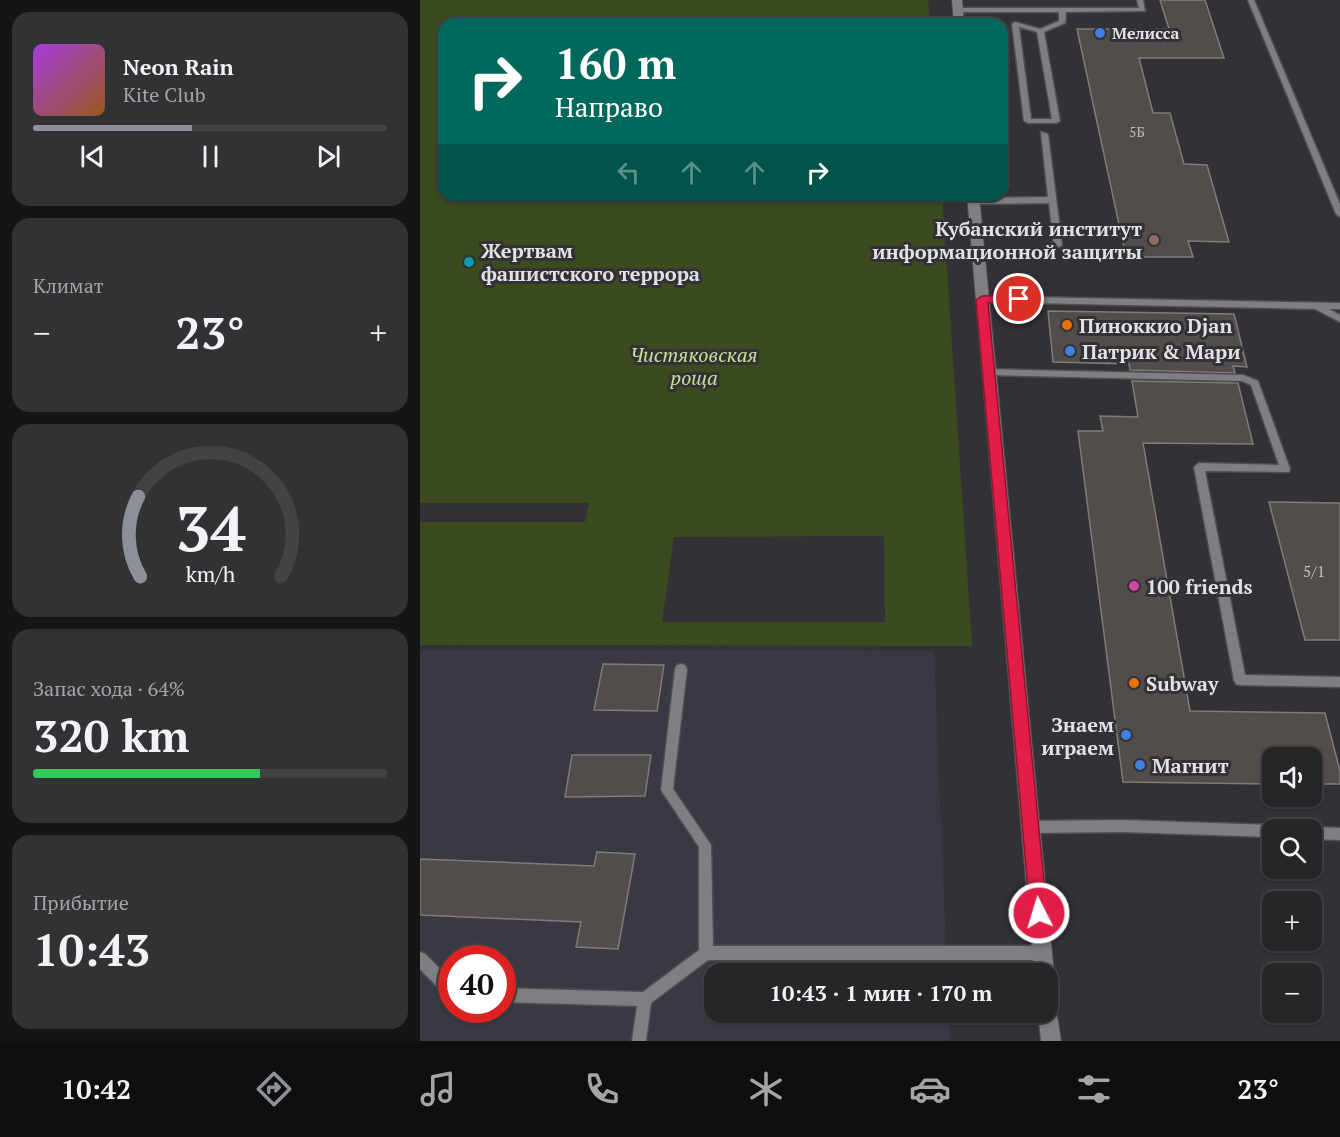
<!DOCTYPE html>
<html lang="ru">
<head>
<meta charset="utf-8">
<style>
	:root { --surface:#262628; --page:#323234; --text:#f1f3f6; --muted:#a4a5a8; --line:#424345; --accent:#8c9099 }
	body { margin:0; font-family:"PT Serif",serif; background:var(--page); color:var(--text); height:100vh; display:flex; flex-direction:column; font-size:22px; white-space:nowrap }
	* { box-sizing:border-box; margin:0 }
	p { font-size:20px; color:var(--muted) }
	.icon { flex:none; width:33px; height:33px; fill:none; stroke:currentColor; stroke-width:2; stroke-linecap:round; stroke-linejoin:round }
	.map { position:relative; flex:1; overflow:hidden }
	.details { display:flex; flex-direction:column; gap:12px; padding:12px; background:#151516; width:420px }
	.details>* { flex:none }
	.banner { position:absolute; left:18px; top:18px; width:570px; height:183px; border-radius:18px; box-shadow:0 2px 4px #0004,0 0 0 2px var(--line); background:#00695c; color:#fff; overflow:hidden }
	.tools { position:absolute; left:842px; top:747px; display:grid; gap:12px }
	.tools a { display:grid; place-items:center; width:60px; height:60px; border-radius:12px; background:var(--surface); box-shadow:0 2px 4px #0004,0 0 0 2px var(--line); font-size:30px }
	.speed { position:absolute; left:18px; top:945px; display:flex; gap:12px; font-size:30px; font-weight:700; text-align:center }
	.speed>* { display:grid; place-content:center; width:78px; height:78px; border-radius:50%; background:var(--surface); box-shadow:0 2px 4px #0004,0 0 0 2px var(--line); line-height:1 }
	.speed .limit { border:9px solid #d22; background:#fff; color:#111 }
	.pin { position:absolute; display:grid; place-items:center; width:51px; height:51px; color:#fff; margin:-26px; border:3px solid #fff; border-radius:50%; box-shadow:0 2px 6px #0007 }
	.me { position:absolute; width:66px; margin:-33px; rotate:355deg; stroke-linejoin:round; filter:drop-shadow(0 0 4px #0008) }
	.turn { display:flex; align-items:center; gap:21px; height:126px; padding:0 18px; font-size:27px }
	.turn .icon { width:78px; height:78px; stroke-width:2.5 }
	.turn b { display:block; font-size:42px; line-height:51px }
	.lanes { display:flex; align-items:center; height:57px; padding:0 18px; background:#0003; justify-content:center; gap:30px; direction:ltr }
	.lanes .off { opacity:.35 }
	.big { font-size:45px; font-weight:700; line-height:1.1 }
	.details .tile { flex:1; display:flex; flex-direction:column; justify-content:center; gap:9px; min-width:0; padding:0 21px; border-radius:18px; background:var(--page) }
	.details .dial { align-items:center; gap:0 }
	.dial svg { height:156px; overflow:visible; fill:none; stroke:var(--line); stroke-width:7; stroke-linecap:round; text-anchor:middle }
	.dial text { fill:var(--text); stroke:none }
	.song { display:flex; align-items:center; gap:18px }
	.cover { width:72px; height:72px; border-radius:9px; background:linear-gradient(135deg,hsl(280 70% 55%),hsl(30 70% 35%)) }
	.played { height:6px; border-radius:3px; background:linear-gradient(90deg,var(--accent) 45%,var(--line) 45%) }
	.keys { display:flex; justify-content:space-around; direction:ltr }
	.heat { display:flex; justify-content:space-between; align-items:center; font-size:33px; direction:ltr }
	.charge { height:9px; border-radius:4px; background:linear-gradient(90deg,#34c759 64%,var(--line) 0) }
	.trip { position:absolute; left:284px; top:963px; width:354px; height:60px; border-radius:18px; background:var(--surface); box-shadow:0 2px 4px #0004,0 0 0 2px var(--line); font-weight:700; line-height:60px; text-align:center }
	.menu { display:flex; height:96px; justify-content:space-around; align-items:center; background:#0f0f10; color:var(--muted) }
	.menu .icon { width:42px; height:42px }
	.menu .selected { color:var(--accent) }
	.menu b { font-size:27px; color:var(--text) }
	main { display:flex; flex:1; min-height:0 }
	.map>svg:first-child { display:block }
	.built { fill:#383943; fill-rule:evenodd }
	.green { fill:#3c4a1f; fill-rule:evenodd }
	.building { fill:#524d4b; stroke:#7f7b79; stroke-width:1.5 }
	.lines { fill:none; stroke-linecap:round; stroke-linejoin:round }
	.lane-casing { stroke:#4e4e51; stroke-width:3 }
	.secondary-casing { stroke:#4e4e51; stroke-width:2 }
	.lane { fill:#7e7e83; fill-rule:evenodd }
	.secondary { fill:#7e7e83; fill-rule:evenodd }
	.route { fill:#e11d48; stroke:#92132f; stroke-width:1.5 }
	.shop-dot { fill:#3f7fe0; stroke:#323236; stroke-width:2 }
	.education-dot { fill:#8d6e63; stroke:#323236; stroke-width:2 }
	.culture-dot { fill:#0f9aa8; stroke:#323236; stroke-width:2 }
	.food-dot { fill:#e8710a; stroke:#323236; stroke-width:2 }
	.hotel-dot { fill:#d1479c; stroke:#323236; stroke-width:2 }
	.labels { text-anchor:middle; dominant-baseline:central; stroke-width:6; stroke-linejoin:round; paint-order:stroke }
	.far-number-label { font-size:14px; fill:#bebdbe }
	.far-poi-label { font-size:16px; font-weight:bold; fill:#e2e2e5; stroke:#323236; text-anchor:start }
	.number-label { font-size:16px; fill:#bebdbe }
	.poi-label { font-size:20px; font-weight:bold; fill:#e2e2e5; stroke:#323236; text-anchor:start }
	.park-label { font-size:20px; font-style:italic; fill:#c7e197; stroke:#323236 }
</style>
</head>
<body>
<main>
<section class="details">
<div class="tile">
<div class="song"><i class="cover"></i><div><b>Neon Rain</b><p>Kite Club</p></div></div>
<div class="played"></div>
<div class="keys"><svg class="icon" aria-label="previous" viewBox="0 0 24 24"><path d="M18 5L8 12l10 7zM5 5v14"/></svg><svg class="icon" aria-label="pause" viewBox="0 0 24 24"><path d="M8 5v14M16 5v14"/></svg><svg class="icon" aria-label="next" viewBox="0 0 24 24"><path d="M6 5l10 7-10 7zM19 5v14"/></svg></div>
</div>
<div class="tile"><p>Климат</p>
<div class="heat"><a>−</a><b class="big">23°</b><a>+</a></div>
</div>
<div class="tile dial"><svg viewBox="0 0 100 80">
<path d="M14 69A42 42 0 1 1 86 69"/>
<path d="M14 69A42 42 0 0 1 13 28" stroke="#8c9099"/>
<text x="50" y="56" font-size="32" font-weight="700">34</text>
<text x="50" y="72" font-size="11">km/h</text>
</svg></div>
<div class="tile"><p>Запас хода · 64%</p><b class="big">320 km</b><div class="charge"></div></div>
<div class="tile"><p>Прибытие</p><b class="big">10:43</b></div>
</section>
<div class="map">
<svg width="920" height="1041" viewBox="0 0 920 1041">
	<rect width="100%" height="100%" fill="#323236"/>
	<!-- built -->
	<path class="built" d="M0,650L514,651L527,973L294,974V1012L529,1013L530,1041H0ZM32,958H82V1010H32Z"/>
	<!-- green -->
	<path class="green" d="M0,0H508L510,24H24V195H522L552,646L0,645V522H165L169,503H0ZM464,536L465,622H242L254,537Z"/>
	<!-- building -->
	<path class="building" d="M740,0H785L804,58H719L733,113H750L764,164L787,165L809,242L768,241L773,257H706L657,29H749Z
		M628,311L814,314L827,367L813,366L815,373L710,370L709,364L633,362Z
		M712,381L818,383L833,444L723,443L770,711L905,713L920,771V784H891V758H852V784L703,782L658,431H683L680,416L718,417Z
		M849,502L920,503V640H885Z
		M183,664L244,665L237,711L174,710Z
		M152,755H231L225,796L145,797Z
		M177,852L215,854L198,949L156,947L161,922L0,915V859L174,866Z"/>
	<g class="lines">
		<!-- lane casing -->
		<g class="lane-casing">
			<path id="lane" d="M717,0H723L725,11L646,12L645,23L624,32L640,121L636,123H608L604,121L592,24L595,22L620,29L639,21V12H538L535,10L538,8H719ZM599,27L617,32L632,119H611Z
				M828,0H834L920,204V217L916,214Z
				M621,132L628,134L642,245L638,248L634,245L629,203L554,204L550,201L554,198L628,197Z
				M562,296L920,303V309H909L920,315V322L895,309L562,302L558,299Z
				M569,369L823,375L838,381L870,469L869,472L785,471L825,675L920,677V687L820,685L816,684L814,680L774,467L779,463L859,465L831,385L822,381L569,375L564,372Z
				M261,664L265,665L267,669L253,789L291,845L293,946H622L627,948L629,953L627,958L622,960H288L231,1003L226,1041H212L217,1006L82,1002V988L223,992L279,950V847L241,790L255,669L257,665Z
				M702,820L852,825L857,827L858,830H852V837L702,832L611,833L606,831L605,827L606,823L611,821Z
				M891,827L920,828V840L891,839V830H886Z
				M0,952L5,954L32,981V999L27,997L0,969Z"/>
		</g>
		<!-- secondary casing -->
		<g class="secondary-casing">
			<path id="secondary" d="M532,0H542L544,24H534Z
				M547,195H559L634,974L631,981L627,983V974H614Z
				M627,993L634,996L641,1041H621L618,1012H627Z"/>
		</g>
		<!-- lane -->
		<use href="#lane" class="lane"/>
		<!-- secondary -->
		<use href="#secondary" class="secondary"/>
	</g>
	<!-- route -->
	<path class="route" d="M599,295L603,297V302L568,303L627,913L625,919L619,922L613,919L610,913L556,300L562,296Z"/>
	<!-- markers -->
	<g class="shop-dot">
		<circle cx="680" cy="33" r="6"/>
		<circle cx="650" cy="351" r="6"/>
		<circle cx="706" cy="735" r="6"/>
		<circle cx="720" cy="765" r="6"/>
	</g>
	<circle class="education-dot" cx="734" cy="240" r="6"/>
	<circle class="culture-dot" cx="49" cy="262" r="6"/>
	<g class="food-dot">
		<circle cx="647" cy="325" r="6"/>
		<circle cx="714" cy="683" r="6"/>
	</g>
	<circle class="hotel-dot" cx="714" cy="586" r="6"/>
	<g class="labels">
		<!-- far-number labels -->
		<g class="far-number-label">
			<text x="717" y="131">5Б</text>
		</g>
		<!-- far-poi labels -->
		<g class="far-poi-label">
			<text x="692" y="33">Мелисса</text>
		</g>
		<!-- number labels -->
		<g class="number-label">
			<text x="894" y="571">5/1</text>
		</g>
		<!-- poi labels -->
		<g class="poi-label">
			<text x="722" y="228" text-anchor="end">Кубанский институт<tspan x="722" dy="23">информационной защиты</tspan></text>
			<text x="61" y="250">Жертвам<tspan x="61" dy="23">фашистского террора</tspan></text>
			<text x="659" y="325">Пиноккио Djan</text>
			<text x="662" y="351">Патрик &amp; Мари</text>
			<text x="726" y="586">100 friends</text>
			<text x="726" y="683">Subway</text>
			<text x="694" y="724" text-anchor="end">Знаем<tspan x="694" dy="23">играем</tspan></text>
			<text x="732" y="765">Магнит</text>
		</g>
		<!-- park labels -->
		<g class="park-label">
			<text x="274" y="354">Чистяковская<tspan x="274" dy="23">роща</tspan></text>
		</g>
	</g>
</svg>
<div class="tools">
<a><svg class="icon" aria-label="sound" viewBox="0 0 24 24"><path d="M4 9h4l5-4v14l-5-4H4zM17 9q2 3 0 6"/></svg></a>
<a><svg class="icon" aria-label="search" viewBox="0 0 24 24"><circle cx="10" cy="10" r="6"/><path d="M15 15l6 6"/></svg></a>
<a>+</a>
<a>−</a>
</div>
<div class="speed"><div class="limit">40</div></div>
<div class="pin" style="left:599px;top:299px;background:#d93025"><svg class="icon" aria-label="arrive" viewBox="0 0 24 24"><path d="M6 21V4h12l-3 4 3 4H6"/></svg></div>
<svg class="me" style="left:619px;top:913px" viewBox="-20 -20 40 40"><circle r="17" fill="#e11d48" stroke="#fff" stroke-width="3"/><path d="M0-11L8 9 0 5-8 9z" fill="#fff"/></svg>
<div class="trip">10:43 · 1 мин · 170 m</div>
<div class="banner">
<div class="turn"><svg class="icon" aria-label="right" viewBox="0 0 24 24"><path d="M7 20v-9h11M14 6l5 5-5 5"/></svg><div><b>160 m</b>Направо</div></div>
<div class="lanes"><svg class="icon off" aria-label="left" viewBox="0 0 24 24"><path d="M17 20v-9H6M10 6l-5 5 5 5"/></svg><svg class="icon off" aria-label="ahead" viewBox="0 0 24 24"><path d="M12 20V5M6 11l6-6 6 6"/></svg><svg class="icon off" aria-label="ahead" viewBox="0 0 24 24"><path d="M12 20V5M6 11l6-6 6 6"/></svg><svg class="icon" aria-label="right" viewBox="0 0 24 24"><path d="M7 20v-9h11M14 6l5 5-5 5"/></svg></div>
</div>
</div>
</main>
<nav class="menu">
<b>10:42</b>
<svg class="icon selected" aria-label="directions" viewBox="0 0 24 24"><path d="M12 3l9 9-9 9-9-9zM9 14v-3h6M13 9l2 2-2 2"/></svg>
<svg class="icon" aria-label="music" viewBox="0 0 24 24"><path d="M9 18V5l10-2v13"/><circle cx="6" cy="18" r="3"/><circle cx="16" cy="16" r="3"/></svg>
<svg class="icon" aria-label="phone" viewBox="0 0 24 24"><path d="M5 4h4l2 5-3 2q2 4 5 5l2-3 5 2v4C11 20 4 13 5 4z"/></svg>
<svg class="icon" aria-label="climate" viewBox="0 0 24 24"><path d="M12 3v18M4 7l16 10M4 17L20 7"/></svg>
<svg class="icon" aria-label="car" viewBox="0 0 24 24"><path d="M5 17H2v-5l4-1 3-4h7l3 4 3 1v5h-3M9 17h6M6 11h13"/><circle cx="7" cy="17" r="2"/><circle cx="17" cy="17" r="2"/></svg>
<svg class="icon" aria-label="filters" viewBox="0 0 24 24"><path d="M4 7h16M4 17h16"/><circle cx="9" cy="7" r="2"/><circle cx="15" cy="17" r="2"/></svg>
<b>23°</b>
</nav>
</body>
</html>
